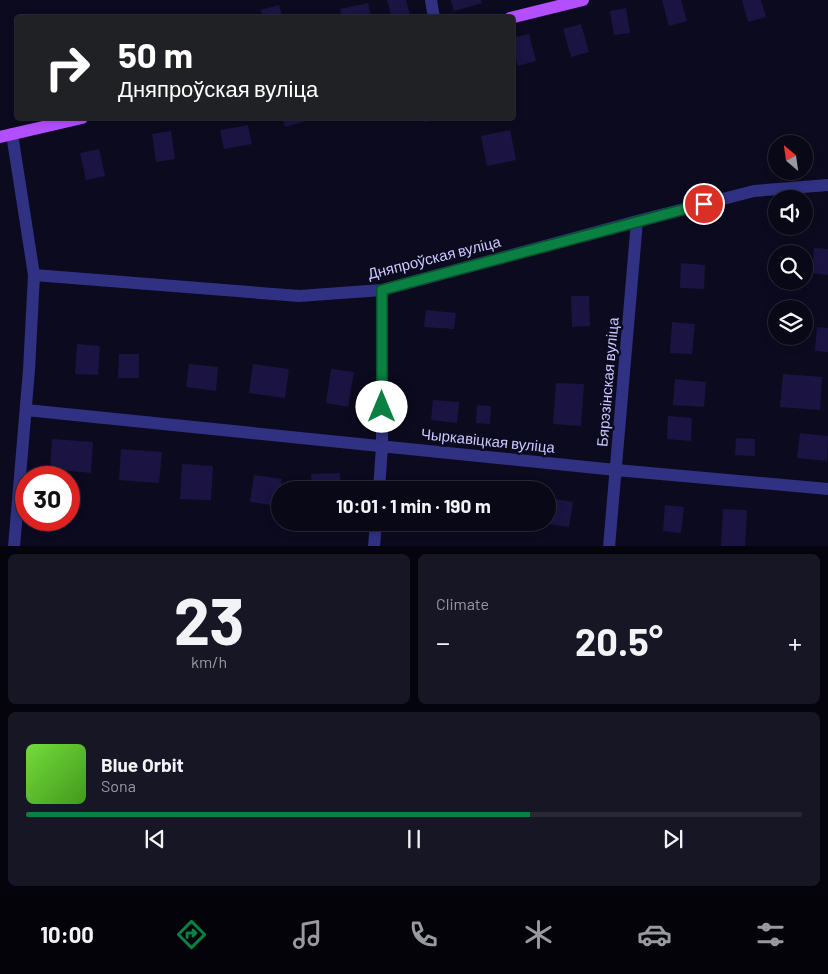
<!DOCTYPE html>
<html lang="en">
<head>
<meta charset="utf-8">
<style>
	:root { --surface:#090817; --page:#171624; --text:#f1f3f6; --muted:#999aa1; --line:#292936; --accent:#0b8043 }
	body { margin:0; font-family:Barlow,sans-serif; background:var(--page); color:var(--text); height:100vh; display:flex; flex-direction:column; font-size:19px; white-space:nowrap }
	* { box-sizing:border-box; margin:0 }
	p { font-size:16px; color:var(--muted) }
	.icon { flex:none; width:28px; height:28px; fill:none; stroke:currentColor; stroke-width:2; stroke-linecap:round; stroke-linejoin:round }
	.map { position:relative; height:546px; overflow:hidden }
	.panel { display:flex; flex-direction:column; gap:8px; padding:8px; background:#05040d; flex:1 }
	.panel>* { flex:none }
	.hud { position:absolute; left:15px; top:15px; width:500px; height:105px; border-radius:5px; box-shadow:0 2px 8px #0003,0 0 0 1px var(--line); background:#202124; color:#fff; overflow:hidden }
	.needle { width:32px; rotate:331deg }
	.buttons { position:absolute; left:768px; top:135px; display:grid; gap:10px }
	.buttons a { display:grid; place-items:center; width:45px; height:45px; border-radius:50%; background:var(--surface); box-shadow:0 2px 8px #0003,0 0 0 1px var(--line); font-size:25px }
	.speed { position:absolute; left:15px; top:466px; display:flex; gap:10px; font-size:25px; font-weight:700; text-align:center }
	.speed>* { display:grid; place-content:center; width:65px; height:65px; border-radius:50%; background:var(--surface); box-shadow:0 2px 8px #0003,0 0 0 1px var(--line); line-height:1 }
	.speed .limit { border:8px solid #d22; background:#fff; color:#111 }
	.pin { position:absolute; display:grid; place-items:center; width:42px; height:42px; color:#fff; margin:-21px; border:2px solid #fff; border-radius:50%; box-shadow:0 1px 5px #0007 }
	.me { position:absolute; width:55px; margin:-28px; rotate:0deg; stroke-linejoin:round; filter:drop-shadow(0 0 4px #0008) }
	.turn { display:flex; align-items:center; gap:18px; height:105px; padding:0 20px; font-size:22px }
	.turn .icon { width:65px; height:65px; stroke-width:2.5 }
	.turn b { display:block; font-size:35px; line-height:42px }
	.big { font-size:38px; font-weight:700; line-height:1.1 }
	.panel .widget { flex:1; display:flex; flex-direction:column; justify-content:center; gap:8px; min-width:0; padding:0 18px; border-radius:8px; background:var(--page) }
	.panel .dial { align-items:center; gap:0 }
	.dial b { font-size:65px; line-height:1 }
	.song { display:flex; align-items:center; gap:15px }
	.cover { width:60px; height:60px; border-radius:8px; background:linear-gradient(135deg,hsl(100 70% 55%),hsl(100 70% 35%)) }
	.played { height:5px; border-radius:2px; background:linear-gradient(90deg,var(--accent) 65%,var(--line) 65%) }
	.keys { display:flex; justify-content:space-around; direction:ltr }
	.heat { display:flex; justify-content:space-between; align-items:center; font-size:28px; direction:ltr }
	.panel .tiles { flex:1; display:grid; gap:8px; grid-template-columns:1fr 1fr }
	.widget:last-child { grid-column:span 2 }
	.trip { position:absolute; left:271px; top:481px; width:285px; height:50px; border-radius:25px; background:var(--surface); box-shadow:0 2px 8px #0003,0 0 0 1px var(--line); font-weight:700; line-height:50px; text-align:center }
	.menu { display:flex; height:80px; justify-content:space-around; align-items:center; background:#040309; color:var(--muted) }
	.menu .icon { width:35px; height:35px }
	.menu .active { color:var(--accent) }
	.menu b { font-size:22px; color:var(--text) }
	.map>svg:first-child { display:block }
	.building { fill:#1b1442 }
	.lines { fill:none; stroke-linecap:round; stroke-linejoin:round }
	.minor { stroke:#303183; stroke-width:12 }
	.major { stroke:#b44fff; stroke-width:12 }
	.route-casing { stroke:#07532c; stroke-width:12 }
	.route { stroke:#0b8043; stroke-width:9 }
	.labels { text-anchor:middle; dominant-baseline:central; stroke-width:5; stroke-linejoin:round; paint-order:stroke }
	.street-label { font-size:15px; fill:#cbc8ff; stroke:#0c0a1f }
</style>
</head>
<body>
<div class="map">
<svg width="828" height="547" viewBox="0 0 828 547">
	<rect width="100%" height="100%" fill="#0c0a1f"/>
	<!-- building -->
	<path class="building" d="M387,0H406L411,18H392Z
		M451,0H481L482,3L454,11Z
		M662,0H681L687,21L669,26Z
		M742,0H761L766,17L748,22Z
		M368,3L371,18H342L340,9Z
		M279,5L283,18H263L261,10Z
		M626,8L630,33L614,35L610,11Z
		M581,24L589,52L571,57L563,29Z
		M529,34L536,61L518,66L512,46V38Z
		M282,118H302L303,122L285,127Z
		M424,118H442L425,122Z
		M248,125L252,144L224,149L220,130Z
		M510,130L516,160L487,166L481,136Z
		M171,131L175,159L156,162L152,134Z
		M99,149L105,176L86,180L80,153Z
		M814,248L828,249V275L812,273Z
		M681,263L705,265L704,289L680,288Z
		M571,296H589L590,326L572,327Z
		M426,310L456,313L454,329L424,327Z
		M672,322L695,324L692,354L670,353Z
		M817,327L828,328V352L815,351Z
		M77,344L100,346L98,375L75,374Z
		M119,354H139V378H118Z
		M189,364L218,367L216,391L186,387Z
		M253,364L289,369L285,398L249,393Z
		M331,369L354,372L348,407L326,403Z
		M783,374L822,377L820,410L780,407Z
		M675,379L706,382L704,407L673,405Z
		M556,383L584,384L581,426L553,424Z
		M433,400L459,402L457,423L431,420Z
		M477,405L491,406L490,424L476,423Z
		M668,416L692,418L691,441L667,439Z
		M800,433L828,436L827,461L797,458Z
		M736,438L755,439V456L735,455Z
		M52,439L93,442L91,473L50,469Z
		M121,449L162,452L159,483L119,480Z
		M182,464L213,466L211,500L180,499Z
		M340,473L341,490H312L311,474Z
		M254,475L282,479L278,506L250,502Z
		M435,482V490H408V483Z
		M492,485L507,487V490H492Z
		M550,498L573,502L569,527L548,524V511Z
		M665,505L684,507L681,533L663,531Z
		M723,509L747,510L745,547H721Z"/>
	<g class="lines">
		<!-- minor -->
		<path class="minor" d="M431,0L434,18
			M12,134L34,275L299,296L382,290L637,221L754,191L828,185
			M26,410L616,470L828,489
			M379,490L382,446V290
			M14,547L29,370L34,275
			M374,547L376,522
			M609,547L637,221"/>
		<!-- major -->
		<path class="major" d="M510,18L583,0
			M0,137L82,118"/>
	</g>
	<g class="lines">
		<!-- route casing -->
		<g class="route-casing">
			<path id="route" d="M382,407V290L704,204"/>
		</g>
		<!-- route -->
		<use href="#route" class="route"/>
	</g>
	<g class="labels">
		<!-- street labels -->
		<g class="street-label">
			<text transform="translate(434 257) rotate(-14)">Дняпроўская вуліца</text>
			<text transform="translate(607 382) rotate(-85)">Бярэзінская вуліца</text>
			<text transform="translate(488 440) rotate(6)">Чыркавіцкая вуліца</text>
		</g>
	</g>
</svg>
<div class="buttons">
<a><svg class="needle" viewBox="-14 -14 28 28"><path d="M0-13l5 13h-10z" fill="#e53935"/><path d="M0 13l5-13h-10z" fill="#999aa1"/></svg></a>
<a><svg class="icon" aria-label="sound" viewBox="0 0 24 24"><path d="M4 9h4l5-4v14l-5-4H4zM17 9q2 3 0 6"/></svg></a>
<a><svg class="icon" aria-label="search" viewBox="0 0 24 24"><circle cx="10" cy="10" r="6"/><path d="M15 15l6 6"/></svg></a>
<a><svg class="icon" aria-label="layers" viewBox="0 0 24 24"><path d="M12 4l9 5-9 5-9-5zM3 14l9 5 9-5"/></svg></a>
</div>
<div class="speed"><div class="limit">30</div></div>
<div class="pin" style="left:704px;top:204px;background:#d93025"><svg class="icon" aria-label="arrive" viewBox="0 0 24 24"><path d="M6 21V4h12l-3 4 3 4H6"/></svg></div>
<svg class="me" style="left:382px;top:407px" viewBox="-20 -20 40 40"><circle r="19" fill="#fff"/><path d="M0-13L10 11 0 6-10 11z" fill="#0b8043"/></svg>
<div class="trip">10:01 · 1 min · 190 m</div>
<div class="hud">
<div class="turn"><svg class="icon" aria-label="right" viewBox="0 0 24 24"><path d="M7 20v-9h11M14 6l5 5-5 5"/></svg><div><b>50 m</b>Дняпроўская вуліца</div></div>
</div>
</div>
<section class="panel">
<div class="tiles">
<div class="widget dial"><b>23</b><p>km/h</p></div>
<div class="widget"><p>Climate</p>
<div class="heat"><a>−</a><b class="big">20.5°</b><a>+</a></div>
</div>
<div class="widget">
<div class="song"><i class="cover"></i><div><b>Blue Orbit</b><p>Sona</p></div></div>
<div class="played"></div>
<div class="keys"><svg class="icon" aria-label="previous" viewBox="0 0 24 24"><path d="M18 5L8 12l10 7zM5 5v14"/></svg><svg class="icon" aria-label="pause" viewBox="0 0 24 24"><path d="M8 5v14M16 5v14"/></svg><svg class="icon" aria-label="next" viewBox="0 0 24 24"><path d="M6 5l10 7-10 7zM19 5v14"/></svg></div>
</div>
</div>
</section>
<nav class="menu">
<b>10:00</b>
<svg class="icon active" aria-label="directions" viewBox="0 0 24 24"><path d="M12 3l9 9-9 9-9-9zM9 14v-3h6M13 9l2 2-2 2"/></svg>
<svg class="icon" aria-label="music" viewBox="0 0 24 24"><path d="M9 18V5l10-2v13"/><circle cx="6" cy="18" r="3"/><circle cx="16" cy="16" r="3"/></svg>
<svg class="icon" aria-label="phone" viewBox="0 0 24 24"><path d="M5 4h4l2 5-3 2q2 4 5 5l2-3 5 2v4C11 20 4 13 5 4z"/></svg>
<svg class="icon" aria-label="climate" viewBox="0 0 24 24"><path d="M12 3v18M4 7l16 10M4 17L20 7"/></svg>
<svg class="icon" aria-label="car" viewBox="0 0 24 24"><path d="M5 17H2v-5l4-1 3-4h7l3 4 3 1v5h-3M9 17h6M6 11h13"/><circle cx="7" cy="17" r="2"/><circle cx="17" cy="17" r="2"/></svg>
<svg class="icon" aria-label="filters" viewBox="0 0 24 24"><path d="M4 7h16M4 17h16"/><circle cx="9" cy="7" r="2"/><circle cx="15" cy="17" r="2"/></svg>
</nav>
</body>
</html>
